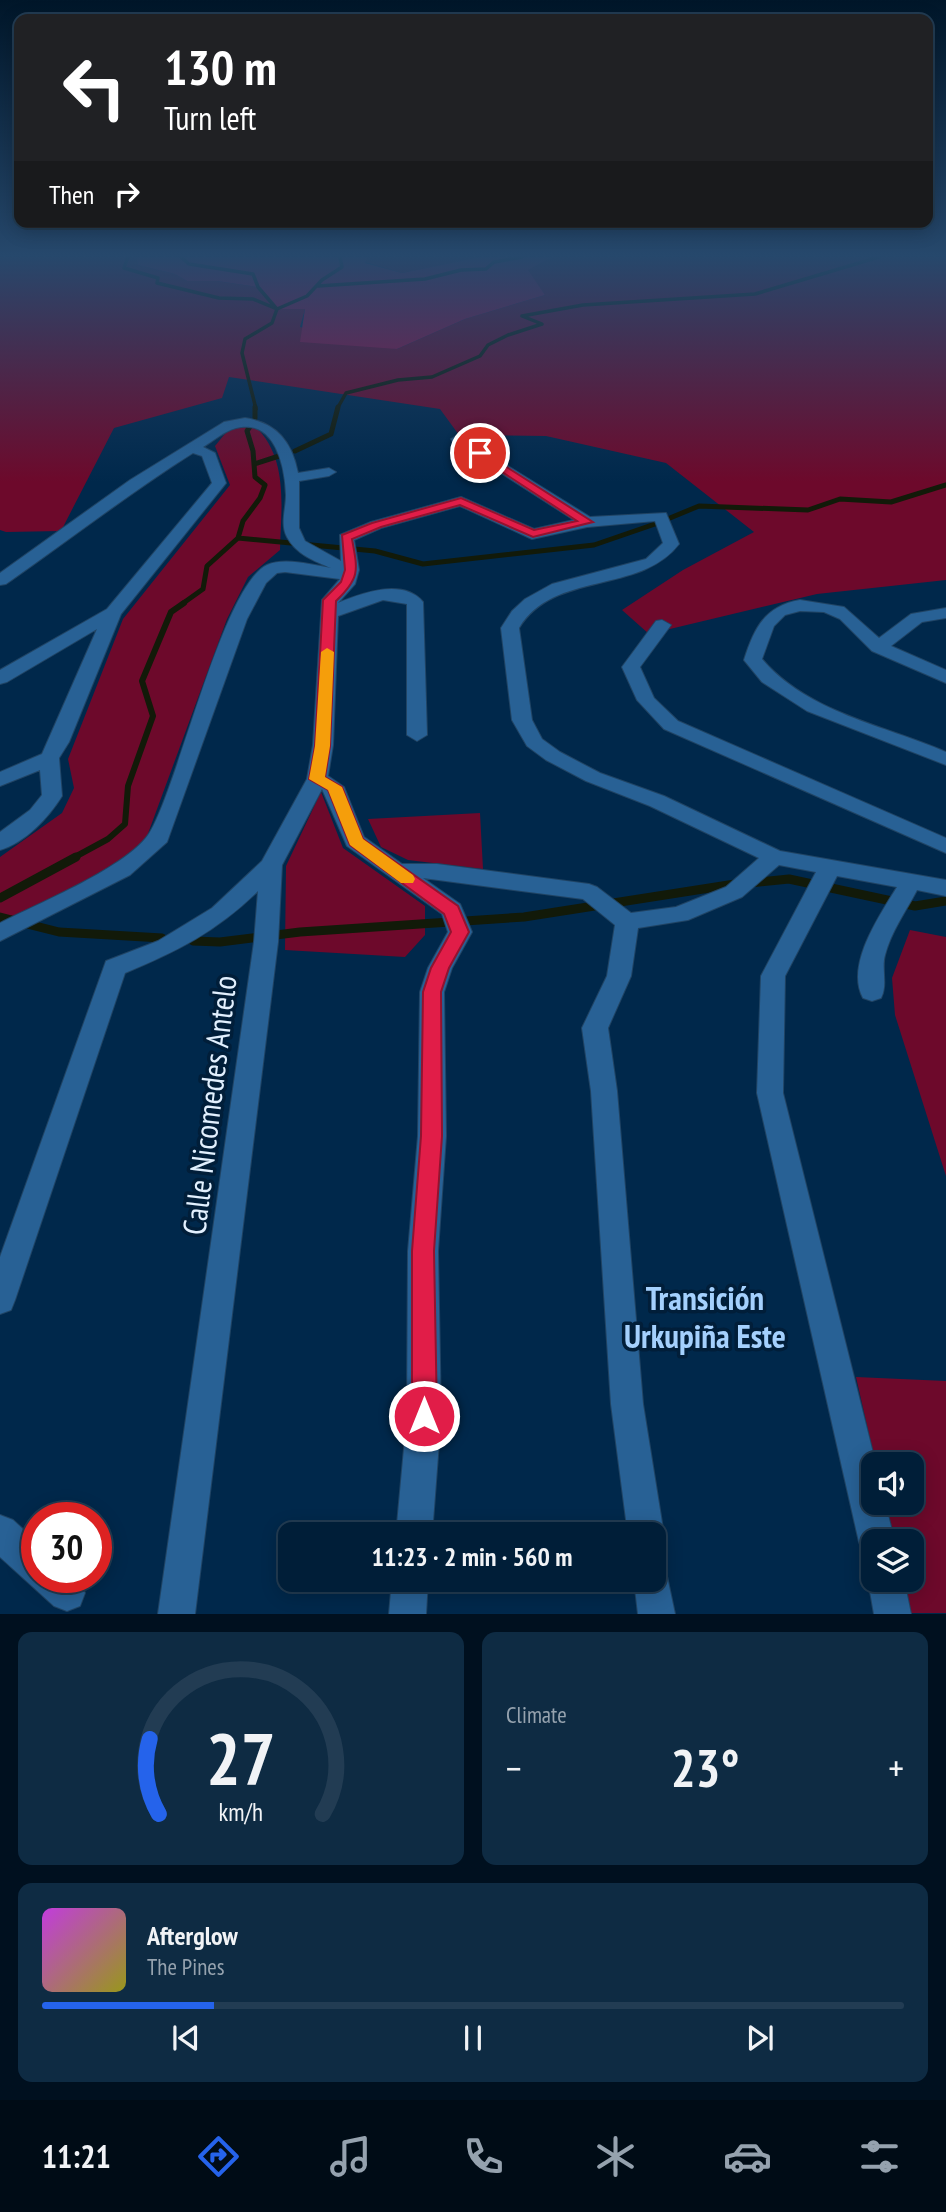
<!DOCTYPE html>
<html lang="en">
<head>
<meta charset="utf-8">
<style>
	:root { --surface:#001e38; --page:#0e2b43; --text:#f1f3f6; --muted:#95a2ae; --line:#223c53; --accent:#2563eb }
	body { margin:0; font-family:"PT Sans Narrow",sans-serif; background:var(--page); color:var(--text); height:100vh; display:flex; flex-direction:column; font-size:26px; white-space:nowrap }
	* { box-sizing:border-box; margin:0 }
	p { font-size:23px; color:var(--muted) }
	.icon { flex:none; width:38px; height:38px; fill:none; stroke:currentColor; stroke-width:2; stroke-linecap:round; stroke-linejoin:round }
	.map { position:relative; height:1614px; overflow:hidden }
	.drawer { display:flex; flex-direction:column; gap:18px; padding:18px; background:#00101f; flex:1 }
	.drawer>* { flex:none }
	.guide { position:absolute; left:14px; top:14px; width:919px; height:214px; border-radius:14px; box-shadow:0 4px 18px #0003,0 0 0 2px var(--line); background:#202124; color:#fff; overflow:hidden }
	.tools { position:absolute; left:861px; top:1452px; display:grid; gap:14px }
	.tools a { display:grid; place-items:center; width:63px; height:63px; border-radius:14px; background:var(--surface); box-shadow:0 4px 18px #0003,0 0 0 2px var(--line); font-size:35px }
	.speed { position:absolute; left:21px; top:1502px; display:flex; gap:14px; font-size:35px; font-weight:700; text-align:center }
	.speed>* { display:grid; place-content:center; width:91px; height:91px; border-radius:50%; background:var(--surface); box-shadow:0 4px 18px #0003,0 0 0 2px var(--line); line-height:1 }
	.speed .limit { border:10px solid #d22; background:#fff; color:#111 }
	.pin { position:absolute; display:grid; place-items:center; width:60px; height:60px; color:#fff; margin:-30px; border:4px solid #fff; border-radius:50%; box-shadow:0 2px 7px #0007 }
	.me { position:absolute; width:77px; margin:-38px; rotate:0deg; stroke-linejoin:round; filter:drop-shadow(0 0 5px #0008) }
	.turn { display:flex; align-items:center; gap:24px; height:147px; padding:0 35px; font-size:32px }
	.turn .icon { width:91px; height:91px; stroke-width:2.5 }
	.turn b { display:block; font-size:49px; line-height:60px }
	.then { display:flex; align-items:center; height:66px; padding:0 35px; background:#0003; gap:14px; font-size:26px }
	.big { font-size:52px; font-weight:700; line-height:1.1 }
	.drawer .tile { flex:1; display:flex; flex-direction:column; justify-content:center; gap:10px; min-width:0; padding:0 24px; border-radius:14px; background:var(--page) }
	.drawer .dial { align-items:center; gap:0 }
	.dial svg { height:182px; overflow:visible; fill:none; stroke:var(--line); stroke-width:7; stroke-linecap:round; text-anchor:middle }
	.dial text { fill:var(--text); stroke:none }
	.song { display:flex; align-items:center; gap:21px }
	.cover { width:84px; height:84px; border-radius:10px; background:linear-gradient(135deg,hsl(290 70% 55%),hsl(60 70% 35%)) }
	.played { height:7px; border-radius:4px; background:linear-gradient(90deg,var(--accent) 20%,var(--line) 20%) }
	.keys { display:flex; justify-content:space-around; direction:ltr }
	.heat { display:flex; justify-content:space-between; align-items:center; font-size:38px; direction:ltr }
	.drawer .tiles { flex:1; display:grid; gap:18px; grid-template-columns:1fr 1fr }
	.tile:last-child { grid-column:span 2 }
	.trip { position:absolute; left:278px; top:1522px; width:388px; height:70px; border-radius:14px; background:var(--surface); box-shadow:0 4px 18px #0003,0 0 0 2px var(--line); font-weight:700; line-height:70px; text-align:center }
	.dock { display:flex; height:112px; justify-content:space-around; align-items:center; background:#000c16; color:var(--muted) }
	.dock .icon { width:49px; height:49px }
	.dock .current { color:var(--accent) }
	.dock b { font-size:32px; color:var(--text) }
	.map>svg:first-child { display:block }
	.green { fill:#6d092b }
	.forest { fill:#970b3e }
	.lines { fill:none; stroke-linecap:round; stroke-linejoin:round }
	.stream-far3 { stroke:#121a09; stroke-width:3.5 }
	.stream-far2 { stroke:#121a09; stroke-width:5 }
	.stream-far1 { stroke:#121a09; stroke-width:6 }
	.stream { stroke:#121a09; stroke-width:9 }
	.minor-casing { stroke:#204464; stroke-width:2 }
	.minor { fill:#286195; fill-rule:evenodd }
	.route { fill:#e11d48; stroke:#92132f; stroke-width:2 }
	.slow { fill:#f59e0b }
	.labels { text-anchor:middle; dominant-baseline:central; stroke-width:7; stroke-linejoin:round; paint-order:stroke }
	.near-street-label { font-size:32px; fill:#e2f0fe; stroke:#011e39 }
	.near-neighbourhood-label { font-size:33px; font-weight:bold; fill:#a4d0fd; stroke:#011e39 }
</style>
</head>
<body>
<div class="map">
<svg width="946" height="1614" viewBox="0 0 946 1614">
	<rect width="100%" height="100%" fill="#00284b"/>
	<!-- green -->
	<path class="green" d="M0,257H136L138,265L175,274L187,281H217L258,287L277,309H305L300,327L397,349L465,319L545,295L527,270L552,257H946V580L817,594L649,634L622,610L683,570L754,532L666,463L546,436L459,435L440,409L229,377L222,398L114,428L61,531L6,532L0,530Z
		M368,257H480L402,273L365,262Z
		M240,426H255C289,459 281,507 280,550L248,577L227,619L146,839L105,874L0,927V857L62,813L74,788L68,759L123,619L230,485L215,446L228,430Z
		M321,792L343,848L425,906V935L405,957L285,950L286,866Z
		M480,813L483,869L408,860L381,847L368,819Z
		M910,930L946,937V1176L895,1015L892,978Z
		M856,1377L946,1381V1613H911L902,1580H912V1542H894L885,1503H912V1465H876Z"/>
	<!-- forest -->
	<path class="forest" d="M136,257H368L365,263L402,273L480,257H552L528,270L545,295L465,319L397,349L300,342L305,309H277L257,287L217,281H187L175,274L138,265Z"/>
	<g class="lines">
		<!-- stream-far3 -->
		<path class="stream-far3" d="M128,257L124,268L158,278L157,283L219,298L253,299L277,309L307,296L322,280L342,267L340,257
			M181,257L189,264L253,274L258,287L276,308
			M318,286L425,279L461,270L486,269L494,262L522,257
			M256,409L242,353L245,339L272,323L277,309
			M337,409L346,393L398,380L432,377L480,356L488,345L508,335L542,324L522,316L583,305L755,294L879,257"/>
		<!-- stream-far2 -->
		<path class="stream-far2" d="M255,418V407
			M295,451L331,434L338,407
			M254,464L279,456
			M670,518L699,506L808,510L840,499L891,502L946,485
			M238,538L375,551L423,564L594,545L655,524
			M182,604L203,589L207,566L238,538L243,521L260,498L265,485L255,477L253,451L247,431L251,425"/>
		<!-- stream-far1 -->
		<path class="stream-far1" d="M73,858L108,839L125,824L128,786L153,716L142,681L171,612L184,603"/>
		<!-- stream -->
		<path class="stream" d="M750,883L789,879L915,906L946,901
			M0,898L76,857
			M0,917L59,932L162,938
			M193,941L220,942L300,932L524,917L735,884"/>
		<!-- minor casing -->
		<g class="minor-casing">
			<path id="minor" d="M245,418C277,423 292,442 298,473L329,468L336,472L329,476L299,481V528L305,541L341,561L340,535L371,522L461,497L534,529L574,520L453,442L451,439L458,435L590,517L666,513L679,544C640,595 554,570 519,628L532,720L542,739L560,752L600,773L664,796L780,851L946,880V896L917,890C906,911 891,932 885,955C881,969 888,985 881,998L872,1001L863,998C845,965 880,915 897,887L837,876L785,976L783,1093L876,1465L873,1503H885L895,1542H873V1558L864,1555L859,1542L757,1093L761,976L816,872L779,865L742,897L688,920L638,928L631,976L608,1028L617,1091L643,1404L664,1535L659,1548L654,1549V1535H628L611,1404L591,1091L582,1028L607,976L615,925L583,899L423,878L460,904L472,932L452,968L444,992L446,1136L438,1251L441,1416L432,1535H396L407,1416L408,1251L418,1136L420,992L428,968L448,932L442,914L347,846L322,789L282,865L278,942L195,1614H158L254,942L258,891C217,931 178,951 125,973L15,1300L11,1310L0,1314V1257L106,961L158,941L212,908L262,861L307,779L313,745L322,600L340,579L285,572L277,573L266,583L247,619L167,842L130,875L0,941V923C37,904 130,866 150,832C179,783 223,586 267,565C285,557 312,565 331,568C314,561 296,554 287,537C280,524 286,509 286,495C285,466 275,418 236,428C224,431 213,441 203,447L215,453L226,483L121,614L69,742L59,758L62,796C49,817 25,843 0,850V832L30,810L42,795L40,770L0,786V772L42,754L97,629L7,682L0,684V670L107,609L212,483L202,456L193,453C128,494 69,540 6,584L0,585V573L130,480L224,422ZM460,506L532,539L587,527L655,521L663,543L646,559L552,584L525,599L512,611L501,628L512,720L527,746L546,760L586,781L650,806L759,858L726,887L676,907L631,913L597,887L589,884L437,864H402L364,837L344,787L328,776L333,745L338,616L383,600L407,604V735L417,741L427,735L423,602C403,578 362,593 338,603L355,584L359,570L354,540L381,528Z
				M800,600L844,607L879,638L911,614L946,608V618L922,622L891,646L946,670V683L872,651L840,619L824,612L800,611L785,615L774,626L762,659C808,713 884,725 946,752V765L807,711L762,682L744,660C754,628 765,606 800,600Z
				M662,620L671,625L640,667L654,698L678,721L946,838V853L664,729L637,700L622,667L656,621Z
				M0,1515L13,1520L37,1542V1577H76L85,1593L80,1606L67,1611L54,1606L0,1557Z
				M654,1563L665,1567L675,1614H638L634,1580H654Z
				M873,1567V1580H904L911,1614H874L868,1580Z
				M392,1580H428L426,1614H389Z"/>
		</g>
		<!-- minor -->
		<use href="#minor" class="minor"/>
	</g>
	<!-- sky -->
	<linearGradient id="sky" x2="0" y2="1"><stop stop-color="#001629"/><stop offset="0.53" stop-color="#26486c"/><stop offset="1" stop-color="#26486c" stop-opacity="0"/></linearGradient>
	<rect width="946" height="482" fill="url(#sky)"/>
	<!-- route -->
	<path class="route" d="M480,450L593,522L533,537L460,505L381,527L352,539C358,571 360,578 336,601L330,746L325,777L342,787L363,839L458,906L469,932L449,968L441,992L442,1136L434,1251L437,1416L433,1425L424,1429L416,1425L412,1416V1251L421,1136L423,992L431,968L451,932L444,914L350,845L328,790L309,779L315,746L323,600L341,582L345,570L342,535L372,523L461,498L534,530L577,521L476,455L475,453Z"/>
	<!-- slow -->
	<path class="slow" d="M327,648L334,652L330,746L325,777L342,787L363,839L413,875L415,879L413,883H401L350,845L328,790L309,779L315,746L321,652Z"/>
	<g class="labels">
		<!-- near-street labels -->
		<g class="near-street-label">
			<text transform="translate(209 1105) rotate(-83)">Calle Nicomedes Antelo</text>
		</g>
		<!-- near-neighbourhood labels -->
		<g class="near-neighbourhood-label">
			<text x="705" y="1297">Transición<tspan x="705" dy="38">Urkupiña Este</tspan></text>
		</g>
	</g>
</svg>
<div class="tools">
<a><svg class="icon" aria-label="sound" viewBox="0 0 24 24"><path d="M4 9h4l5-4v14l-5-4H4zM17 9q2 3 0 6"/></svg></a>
<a><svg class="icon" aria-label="layers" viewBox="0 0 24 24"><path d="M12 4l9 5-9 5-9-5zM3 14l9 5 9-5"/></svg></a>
</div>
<div class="speed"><div class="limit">30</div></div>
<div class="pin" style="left:480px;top:453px;background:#d93025"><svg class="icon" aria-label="arrive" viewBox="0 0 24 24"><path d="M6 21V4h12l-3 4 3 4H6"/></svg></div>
<svg class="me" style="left:424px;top:1416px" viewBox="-20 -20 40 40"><circle r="17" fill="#e11d48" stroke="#fff" stroke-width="3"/><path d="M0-11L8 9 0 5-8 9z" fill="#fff"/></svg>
<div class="trip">11:23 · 2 min · 560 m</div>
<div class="guide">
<div class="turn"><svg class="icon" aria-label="left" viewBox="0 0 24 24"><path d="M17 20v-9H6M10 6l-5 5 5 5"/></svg><div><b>130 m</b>Turn left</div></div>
<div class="then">Then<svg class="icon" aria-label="right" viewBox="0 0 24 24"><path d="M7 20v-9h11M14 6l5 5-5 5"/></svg></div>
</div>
</div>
<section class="drawer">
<div class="tiles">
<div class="tile dial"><svg viewBox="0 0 100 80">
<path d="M14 69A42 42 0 1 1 86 69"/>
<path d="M14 69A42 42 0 0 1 10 36" stroke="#2563eb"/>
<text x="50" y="56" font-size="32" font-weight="700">27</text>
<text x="50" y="72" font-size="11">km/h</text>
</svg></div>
<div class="tile"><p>Climate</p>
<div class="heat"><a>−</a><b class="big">23°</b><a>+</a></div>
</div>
<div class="tile">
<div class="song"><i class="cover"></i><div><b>Afterglow</b><p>The Pines</p></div></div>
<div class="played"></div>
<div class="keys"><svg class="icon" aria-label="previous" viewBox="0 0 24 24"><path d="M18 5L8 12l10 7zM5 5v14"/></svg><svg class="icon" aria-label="pause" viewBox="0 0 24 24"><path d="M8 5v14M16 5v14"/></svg><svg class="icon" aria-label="next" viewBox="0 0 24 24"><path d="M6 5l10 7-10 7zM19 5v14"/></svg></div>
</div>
</div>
</section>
<nav class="dock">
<b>11:21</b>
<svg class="icon current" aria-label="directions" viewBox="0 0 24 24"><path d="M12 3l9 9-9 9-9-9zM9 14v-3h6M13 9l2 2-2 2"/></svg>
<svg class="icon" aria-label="music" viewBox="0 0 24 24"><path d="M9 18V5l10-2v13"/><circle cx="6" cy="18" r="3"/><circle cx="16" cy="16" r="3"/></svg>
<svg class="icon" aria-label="phone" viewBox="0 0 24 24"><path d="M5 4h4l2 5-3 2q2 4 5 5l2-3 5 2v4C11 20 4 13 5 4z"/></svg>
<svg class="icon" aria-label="climate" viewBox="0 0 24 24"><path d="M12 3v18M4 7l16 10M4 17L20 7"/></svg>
<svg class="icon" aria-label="car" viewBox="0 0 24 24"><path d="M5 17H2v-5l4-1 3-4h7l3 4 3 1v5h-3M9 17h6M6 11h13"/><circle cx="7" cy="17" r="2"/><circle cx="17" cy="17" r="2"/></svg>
<svg class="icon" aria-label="filters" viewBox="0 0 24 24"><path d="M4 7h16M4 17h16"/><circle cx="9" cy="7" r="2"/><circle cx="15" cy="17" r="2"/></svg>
</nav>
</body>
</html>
